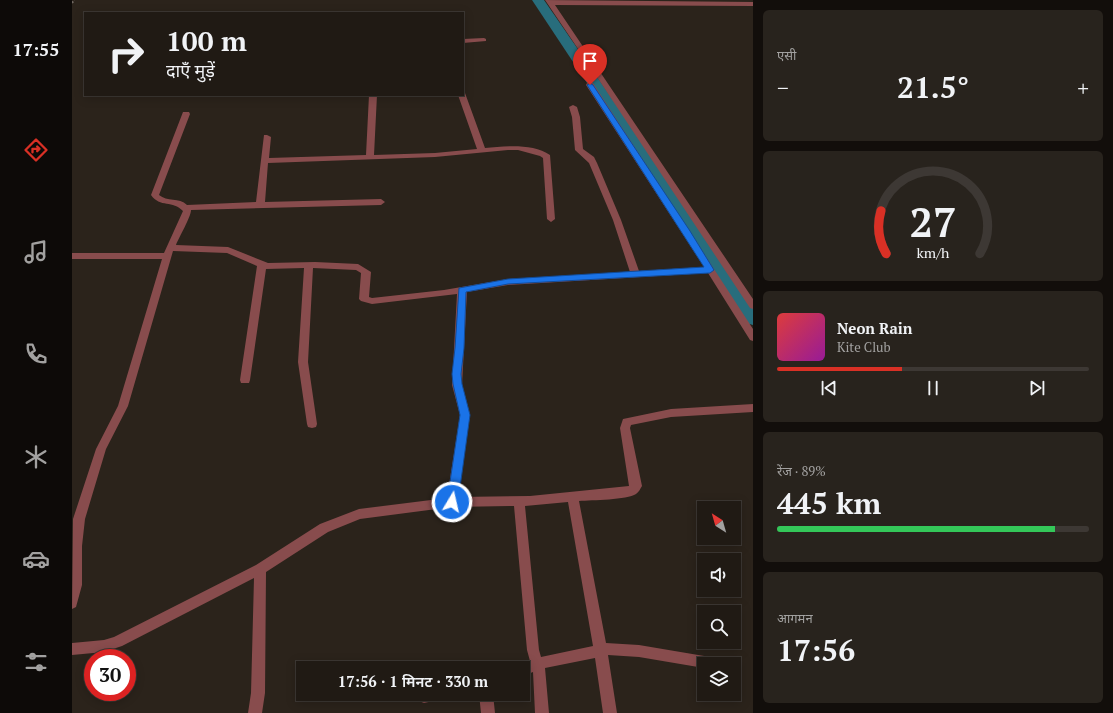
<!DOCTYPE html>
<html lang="hi">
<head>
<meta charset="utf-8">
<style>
	:root { --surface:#201a14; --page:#28231d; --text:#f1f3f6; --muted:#a2a1a0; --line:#3d3834; --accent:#d93025 }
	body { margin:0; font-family:"PT Serif","Noto Sans Devanagari",serif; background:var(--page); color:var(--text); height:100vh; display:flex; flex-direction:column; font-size:15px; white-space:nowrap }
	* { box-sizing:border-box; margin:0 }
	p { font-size:13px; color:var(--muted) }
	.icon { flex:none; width:22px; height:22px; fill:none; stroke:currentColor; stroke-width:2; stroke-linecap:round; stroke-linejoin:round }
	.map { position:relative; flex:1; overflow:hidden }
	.details { display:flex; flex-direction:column; gap:10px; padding:10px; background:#120e0b; width:360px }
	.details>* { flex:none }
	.guide { position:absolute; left:12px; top:12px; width:380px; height:84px; border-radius:0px; box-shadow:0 2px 10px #0003,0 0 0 1px var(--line); background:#201a14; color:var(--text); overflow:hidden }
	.needle { width:26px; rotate:323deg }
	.fabs { position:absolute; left:625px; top:501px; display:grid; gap:8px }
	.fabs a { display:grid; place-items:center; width:44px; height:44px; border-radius:0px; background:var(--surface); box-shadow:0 2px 10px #0003,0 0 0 1px var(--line); font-size:20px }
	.speed { position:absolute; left:12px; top:649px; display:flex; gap:8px; font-size:20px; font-weight:700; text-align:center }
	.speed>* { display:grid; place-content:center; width:52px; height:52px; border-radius:50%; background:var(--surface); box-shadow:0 2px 10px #0003,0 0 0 1px var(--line); line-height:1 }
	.speed .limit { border:6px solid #d22; background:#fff; color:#111 }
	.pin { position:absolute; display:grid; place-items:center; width:34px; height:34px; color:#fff; margin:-41px -17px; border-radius:50% 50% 50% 0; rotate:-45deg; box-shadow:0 0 4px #0007 }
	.pin .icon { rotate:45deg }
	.me { position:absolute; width:44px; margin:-22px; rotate:9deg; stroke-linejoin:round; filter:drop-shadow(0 0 3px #0008) }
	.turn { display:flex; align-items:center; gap:14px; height:84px; padding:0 16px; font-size:18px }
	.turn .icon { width:52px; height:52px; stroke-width:2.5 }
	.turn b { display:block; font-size:28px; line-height:34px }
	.big { font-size:30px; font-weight:600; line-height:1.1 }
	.details .widget { flex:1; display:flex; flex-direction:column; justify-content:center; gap:6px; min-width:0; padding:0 14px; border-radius:6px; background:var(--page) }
	.details .dial { align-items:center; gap:0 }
	.dial svg { height:104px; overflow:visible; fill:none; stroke:var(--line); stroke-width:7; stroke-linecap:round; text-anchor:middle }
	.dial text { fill:var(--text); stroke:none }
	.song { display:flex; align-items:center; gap:12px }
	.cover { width:48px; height:48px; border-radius:6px; background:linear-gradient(135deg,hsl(0 70% 55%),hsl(300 70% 35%)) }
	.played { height:4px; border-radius:2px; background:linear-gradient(90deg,var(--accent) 40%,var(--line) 40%) }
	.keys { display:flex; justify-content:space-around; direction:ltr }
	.heat { display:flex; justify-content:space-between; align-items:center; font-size:22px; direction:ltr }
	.charge { height:6px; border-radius:3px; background:linear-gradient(90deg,#34c759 89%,var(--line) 0) }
	.trip { position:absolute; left:224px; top:661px; width:234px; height:40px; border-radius:0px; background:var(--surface); box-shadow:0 2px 10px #0003,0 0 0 1px var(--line); font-weight:600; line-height:40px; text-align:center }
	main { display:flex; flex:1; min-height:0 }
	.tabs { display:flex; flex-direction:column; width:72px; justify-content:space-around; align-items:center; background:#0d0a08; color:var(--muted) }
	.tabs .icon { width:28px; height:28px }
	.tabs .active { color:var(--accent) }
	.tabs b { font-size:18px; color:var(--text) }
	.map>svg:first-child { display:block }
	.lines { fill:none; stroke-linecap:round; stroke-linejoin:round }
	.canal { fill:#286d7c; fill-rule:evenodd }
	.path { stroke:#736b65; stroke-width:2; stroke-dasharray:2 1.5; stroke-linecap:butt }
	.street { fill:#884c4d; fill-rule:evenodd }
	.route { fill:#1a73e8; stroke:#114b97 }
</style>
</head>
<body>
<main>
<nav class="tabs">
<b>17:55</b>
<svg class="icon active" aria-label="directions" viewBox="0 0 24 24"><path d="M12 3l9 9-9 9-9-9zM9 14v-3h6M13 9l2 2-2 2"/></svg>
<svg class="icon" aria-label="music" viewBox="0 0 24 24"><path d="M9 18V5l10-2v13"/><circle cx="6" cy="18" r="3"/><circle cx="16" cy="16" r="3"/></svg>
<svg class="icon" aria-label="phone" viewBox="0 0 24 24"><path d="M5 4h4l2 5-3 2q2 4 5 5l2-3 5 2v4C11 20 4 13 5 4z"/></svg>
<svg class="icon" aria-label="climate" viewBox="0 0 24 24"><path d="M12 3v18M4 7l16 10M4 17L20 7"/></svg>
<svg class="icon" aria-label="car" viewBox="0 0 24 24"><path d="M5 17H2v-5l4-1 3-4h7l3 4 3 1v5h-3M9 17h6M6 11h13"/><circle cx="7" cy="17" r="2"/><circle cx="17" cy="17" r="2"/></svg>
<svg class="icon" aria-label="filters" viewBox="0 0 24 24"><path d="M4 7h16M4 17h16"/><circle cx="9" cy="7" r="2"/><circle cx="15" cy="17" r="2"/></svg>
</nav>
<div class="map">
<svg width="681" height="713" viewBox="0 0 681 713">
	<rect width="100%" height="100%" fill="#2b231b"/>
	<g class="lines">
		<!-- canal -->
		<path class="canal" d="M460,0H472L681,303V325L674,323Z"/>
		<!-- path -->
		<path class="path" d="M0,3L2,0"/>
		<!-- street -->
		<path class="street" d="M473,0L681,2V6L483,5L681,299V309L678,308L523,74Z
			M412,38L414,39V41L391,43V39Z
			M515,83H521L681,329V341L678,340L636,273L436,285L395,292L390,385L398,415L386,497L458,496L557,486L548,428L551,419L599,409L681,404V412L599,417L559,425L558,428L570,486C568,489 567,492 564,494C555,500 520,500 507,501L534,643L567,645L644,658L649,660L651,664H632V668L567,657L536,655L545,713H531L523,658L473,668L477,713H463L461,672L451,676V668H445L446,665L458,661L455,650L442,506L380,507L288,519L256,532L194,572L193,693L190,713H176L179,693L182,578L50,646L32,652L0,655V643L32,640L42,637L184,565L248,524L287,509L375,498L388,415L380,385L385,294L300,304L289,301L287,299L289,273L284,270L241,268L236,362L245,424L244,427L240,428L236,427L235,424L226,362L232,268L194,269L178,380L177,383H169L168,380L185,266L155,253L101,251L56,406L34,449L13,519L10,546V585L4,607L0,609L1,519L24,449L46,406L90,259H0V253H92L111,211C101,200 88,208 79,195L111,112H117L118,114L87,195C95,202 107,197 115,205L184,202L192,135H195L199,137L197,158L294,155L297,95H305L302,155L363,153L405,149L386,95L393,93L413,148C433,146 461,143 478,155L483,219L479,222L475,219L471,158L468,156L446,150H436L363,157L196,163L193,202L309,199L313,202L309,205L119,210C119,217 107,237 104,245L156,247L196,263L243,262L286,264L299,272L297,297L300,298L372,290L436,279L558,272L541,220L517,163L503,150L500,117L497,107L501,105L505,107L508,117L511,149L522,157L525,163L549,220L567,271L632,267L514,85ZM496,502L521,646L469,657L467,650L453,506Z
			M346,694H372L370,699L352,703L347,701Z
			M407,694H421L423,713H409Z"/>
	</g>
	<!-- route -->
	<path class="route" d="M518,83L521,85L618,231L642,270L638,273L436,284L394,292L392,348L389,374L390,384L398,415L386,502L384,505L380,507L377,505L375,502L388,415L381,384L380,374L383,348L387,288L436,279L632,267L515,85Z"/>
</svg>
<div class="fabs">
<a><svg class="needle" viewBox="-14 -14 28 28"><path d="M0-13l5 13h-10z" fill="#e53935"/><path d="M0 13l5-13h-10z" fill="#a2a1a0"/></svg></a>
<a><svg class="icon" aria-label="sound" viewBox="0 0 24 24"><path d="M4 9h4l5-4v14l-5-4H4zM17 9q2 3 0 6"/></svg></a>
<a><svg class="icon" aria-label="search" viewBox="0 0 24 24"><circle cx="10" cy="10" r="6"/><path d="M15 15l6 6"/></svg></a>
<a><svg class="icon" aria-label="layers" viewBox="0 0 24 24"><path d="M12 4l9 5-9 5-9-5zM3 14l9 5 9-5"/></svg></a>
</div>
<div class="speed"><div class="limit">30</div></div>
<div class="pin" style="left:518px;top:85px;background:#d93025"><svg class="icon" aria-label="arrive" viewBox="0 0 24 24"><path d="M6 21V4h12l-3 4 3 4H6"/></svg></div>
<svg class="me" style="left:380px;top:502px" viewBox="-20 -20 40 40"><circle r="17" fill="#1a73e8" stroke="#fff" stroke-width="3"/><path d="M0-11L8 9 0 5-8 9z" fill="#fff"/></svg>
<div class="trip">17:56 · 1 मिनट · 330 m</div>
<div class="guide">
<div class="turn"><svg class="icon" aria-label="right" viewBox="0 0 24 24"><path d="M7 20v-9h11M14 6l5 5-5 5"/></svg><div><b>100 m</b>दाएँ मुड़ें</div></div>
</div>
</div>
<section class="details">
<div class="widget"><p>एसी</p>
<div class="heat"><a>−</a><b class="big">21.5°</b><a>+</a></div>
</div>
<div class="widget dial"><svg viewBox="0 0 100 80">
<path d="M14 69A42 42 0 1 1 86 69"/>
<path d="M14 69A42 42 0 0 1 10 36" stroke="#d93025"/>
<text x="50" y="56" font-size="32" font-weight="700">27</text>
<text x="50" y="72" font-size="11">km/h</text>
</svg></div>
<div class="widget">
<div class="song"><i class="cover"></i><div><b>Neon Rain</b><p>Kite Club</p></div></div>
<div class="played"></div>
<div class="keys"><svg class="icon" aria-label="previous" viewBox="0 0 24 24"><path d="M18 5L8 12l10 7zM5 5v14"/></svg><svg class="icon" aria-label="pause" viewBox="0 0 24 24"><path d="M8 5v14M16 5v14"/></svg><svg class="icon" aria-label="next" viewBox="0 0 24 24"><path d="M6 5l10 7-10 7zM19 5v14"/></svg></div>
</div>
<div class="widget"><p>रेंज · 89%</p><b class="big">445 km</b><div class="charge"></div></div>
<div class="widget"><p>आगमन</p><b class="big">17:56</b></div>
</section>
</main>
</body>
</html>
